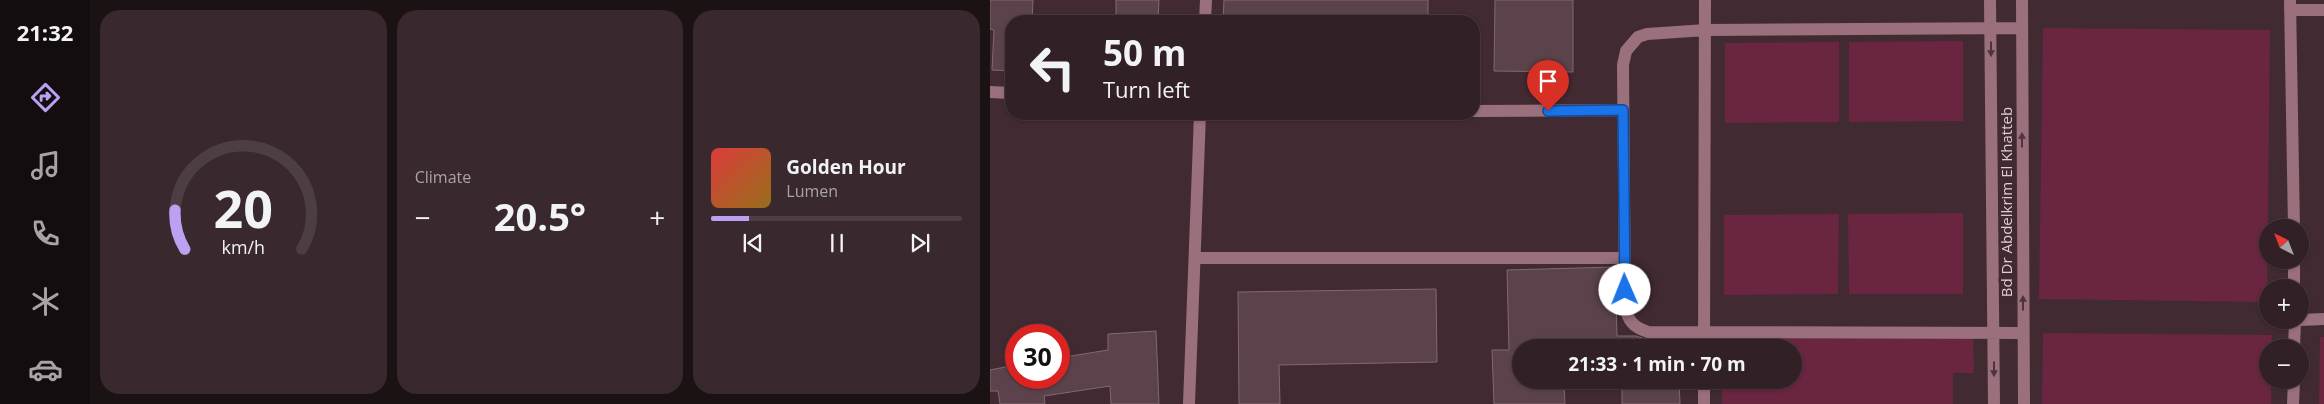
<!DOCTYPE html>
<html lang="en">
<head>
<meta charset="utf-8">
<style>
	:root { --surface:#312025; --page:#39282d; --text:#f1f3f6; --muted:#a8a3a7; --line:#4c3e42; --accent:#bca0f2 }
	body { margin:0; font-family:"Open Sans",sans-serif; background:var(--page); color:var(--text); height:100vh; display:flex; flex-direction:column; font-size:19px; white-space:nowrap }
	* { box-sizing:border-box; margin:0 }
	p { font-size:16px; color:var(--muted) }
	.icon { flex:none; width:28px; height:28px; fill:none; stroke:currentColor; stroke-width:2; stroke-linecap:round; stroke-linejoin:round }
	.map { position:relative; flex:1; overflow:hidden }
	.panel { display:flex; flex-direction:column; gap:10px; padding:10px; background:#1b1214; width:900px }
	.panel>* { flex:none }
	.guide { position:absolute; left:15px; top:15px; width:475px; height:105px; border-radius:20px; box-shadow:0 1px 4px #0004,0 0 0 1px var(--line); background:#312025; color:var(--text); overflow:hidden }
	.needle { width:32px; rotate:318deg }
	.controls { position:absolute; left:1269px; top:219px; display:grid; gap:10px }
	.controls a { display:grid; place-items:center; width:50px; height:50px; border-radius:50%; background:var(--surface); box-shadow:0 1px 4px #0004,0 0 0 1px var(--line); font-size:25px }
	.speed { position:absolute; left:15px; top:324px; display:flex; gap:10px; font-size:25px; font-weight:700; text-align:center }
	.speed>* { display:grid; place-content:center; width:65px; height:65px; border-radius:50%; background:var(--surface); box-shadow:0 1px 4px #0004,0 0 0 1px var(--line); line-height:1 }
	.speed .limit { border:8px solid #d22; background:#fff; color:#111 }
	.pin { position:absolute; display:grid; place-items:center; width:42px; height:42px; color:#fff; margin:-51px -21px; border-radius:50% 50% 50% 0; rotate:-45deg; box-shadow:0 0 5px #0007 }
	.pin .icon { rotate:45deg }
	.me { position:absolute; width:55px; margin:-28px; rotate:359deg; stroke-linejoin:round; filter:drop-shadow(0 0 4px #0008) }
	.turn { display:flex; align-items:center; gap:18px; height:105px; padding:0 15px; font-size:22px }
	.turn .icon { width:65px; height:65px; stroke-width:2.5 }
	.turn b { display:block; font-size:35px; line-height:42px }
	.big { font-size:38px; font-weight:700; line-height:1.1 }
	.panel .tile { flex:1; display:flex; flex-direction:column; justify-content:center; gap:8px; min-width:0; padding:0 18px; border-radius:20px; background:var(--page) }
	.panel .dial { align-items:center; gap:0 }
	.dial svg { height:130px; overflow:visible; fill:none; stroke:var(--line); stroke-width:7; stroke-linecap:round; text-anchor:middle }
	.dial text { fill:var(--text); stroke:none }
	.song { display:flex; align-items:center; gap:15px }
	.cover { width:60px; height:60px; border-radius:8px; background:linear-gradient(135deg,hsl(0 70% 55%),hsl(40 70% 35%)) }
	.played { height:5px; border-radius:2px; background:linear-gradient(90deg,var(--accent) 15%,var(--line) 15%) }
	.keys { display:flex; justify-content:space-around; direction:ltr }
	.heat { display:flex; justify-content:space-between; align-items:center; font-size:28px; direction:ltr }
	.panel .tiles { flex:1; display:grid; gap:10px; grid-template-columns:repeat(3,1fr) }
	.trip { position:absolute; left:522px; top:339px; width:290px; height:50px; border-radius:25px; background:var(--surface); box-shadow:0 1px 4px #0004,0 0 0 1px var(--line); font-weight:700; line-height:50px; text-align:center }
	main { display:flex; flex:1; min-height:0 }
	.dock { display:flex; flex-direction:column; width:90px; justify-content:space-around; align-items:center; background:#140d0f; color:var(--muted) }
	.dock .icon { width:35px; height:35px }
	.dock .on { color:var(--accent) }
	.dock b { font-size:22px; color:var(--text) }
	.map>svg:first-child { display:block }
	.green { fill:#6a2540 }
	.building { fill:#5c434b; stroke:#836870 }
	.lines { fill:none; stroke-linecap:round; stroke-linejoin:round }
	.minor { stroke:#99707c; stroke-width:12 }
	.oneway { fill:#4e343c }
	.route-casing { stroke:#114b97; stroke-width:12 }
	.route { stroke:#1a73e8; stroke-width:9 }
	.labels { text-anchor:middle; dominant-baseline:central; stroke-width:5; stroke-linejoin:round; paint-order:stroke }
	.street-label { font-size:15px; fill:#ddced2; stroke:#412a31 }
</style>
</head>
<body>
<main>
<nav class="dock">
<b>21:32</b>
<svg class="icon on" aria-label="directions" viewBox="0 0 24 24"><path d="M12 3l9 9-9 9-9-9zM9 14v-3h6M13 9l2 2-2 2"/></svg>
<svg class="icon" aria-label="music" viewBox="0 0 24 24"><path d="M9 18V5l10-2v13"/><circle cx="6" cy="18" r="3"/><circle cx="16" cy="16" r="3"/></svg>
<svg class="icon" aria-label="phone" viewBox="0 0 24 24"><path d="M5 4h4l2 5-3 2q2 4 5 5l2-3 5 2v4C11 20 4 13 5 4z"/></svg>
<svg class="icon" aria-label="climate" viewBox="0 0 24 24"><path d="M12 3v18M4 7l16 10M4 17L20 7"/></svg>
<svg class="icon" aria-label="car" viewBox="0 0 24 24"><path d="M5 17H2v-5l4-1 3-4h7l3 4 3 1v5h-3M9 17h6M6 11h13"/><circle cx="7" cy="17" r="2"/><circle cx="17" cy="17" r="2"/></svg>
</nav>
<section class="panel">
<div class="tiles">
<div class="tile dial"><svg viewBox="0 0 100 80">
<path d="M14 69A42 42 0 1 1 86 69"/>
<path d="M14 69A42 42 0 0 1 8 45" stroke="#bca0f2"/>
<text x="50" y="56" font-size="32" font-weight="700">20</text>
<text x="50" y="72" font-size="11">km/h</text>
</svg></div>
<div class="tile"><p>Climate</p>
<div class="heat"><a>−</a><b class="big">20.5°</b><a>+</a></div>
</div>
<div class="tile">
<div class="song"><i class="cover"></i><div><b>Golden Hour</b><p>Lumen</p></div></div>
<div class="played"></div>
<div class="keys"><svg class="icon" aria-label="previous" viewBox="0 0 24 24"><path d="M18 5L8 12l10 7zM5 5v14"/></svg><svg class="icon" aria-label="pause" viewBox="0 0 24 24"><path d="M8 5v14M16 5v14"/></svg><svg class="icon" aria-label="next" viewBox="0 0 24 24"><path d="M6 5l10 7-10 7zM19 5v14"/></svg></div>
</div>
</div>
</section>
<div class="map">
<svg width="1334" height="404" viewBox="0 0 1334 404">
	<rect width="100%" height="100%" fill="#412a31"/>
	<!-- green -->
	<path class="green" d="M1053,28L1280,30L1277,302L1049,299Z
		M973,41V121L859,122V42Z
		M849,42V122L735,123V43Z
		M973,213V294H859L858,214Z
		M849,214L848,294L734,295V215Z
		M732,331L983,333L984,373H963V404H732V380H804V348L732,347Z
		M1053,333L1282,335L1281,347L1278,348V380H1281V404H1052Z
		M1330,337H1334V404H1329Z"/>
	<!-- building -->
	<path class="building" d="M0,0H43L42,21H21V71L2,70L4,30L0,29Z
		M126,0H169L168,21H126Z
		M234,0H438V21H233Z
		M505,0H583V72L504,71Z
		M625,267L627,336H646L658,340H688L689,348H531V380H689L690,404H632V384L624,383H574L575,404H504L502,350H519L517,270Z
		M446,289L447,362L289,365L290,404H249L248,292Z
		M166,331L169,404H121L120,386L54,396L55,404H10L8,391H0V370L26,365V378H69V358L118,350V334Z"/>
	<g class="lines">
		<!-- minor -->
		<path class="minor" d="M1000,0L1004,404
			M1032,0L1034,404
			M1300,0L1304,228
			M1300,10H1334
			M215,21L216,0
			M1032,28L716,30L657,34L648,37L636,51L633,65L635,306C638,321 643,327 658,332L1033,333
			M0,92L21,93
			M484,111L633,110
			M206,258H634
			M1304,260V288
			M1310,320L1334,319
			M714,348L715,0
			M1304,348L1305,320
			M199,404L210,114
			M714,404V380
			M1303,404L1304,380"/>
	</g>
	<!-- one-way arrows -->
	<defs><path id="oneway-solid" d="M-6-.8H1V-3.2L6.5 0L1 3.2V.8H-6Z" transform="scale(1.25)"/></defs>
	<g class="oneway">
		<use href="#oneway-solid" transform="translate(1001 49) rotate(90)"/>
		<use href="#oneway-solid" transform="translate(1032 140) rotate(-90)"/>
		<use href="#oneway-solid" transform="translate(1033 303) rotate(-90)"/>
		<use href="#oneway-solid" transform="translate(1004 369) rotate(90)"/>
	</g>
	<g class="lines">
		<!-- route casing -->
		<g class="route-casing">
			<path id="route" d="M558,111L633,110L635,290"/>
		</g>
		<!-- route -->
		<use href="#route" class="route"/>
	</g>
	<g class="labels">
		<!-- street labels -->
		<g class="street-label">
			<text transform="translate(1016 202) rotate(-90)">Bd Dr Abdelkrim El Khatteb</text>
		</g>
	</g>
</svg>
<div class="controls">
<a><svg class="needle" viewBox="-14 -14 28 28"><path d="M0-13l5 13h-10z" fill="#e53935"/><path d="M0 13l5-13h-10z" fill="#a8a3a7"/></svg></a>
<a>+</a>
<a>−</a>
</div>
<div class="speed"><div class="limit">30</div></div>
<div class="pin" style="left:558px;top:111px;background:#d93025"><svg class="icon" aria-label="arrive" viewBox="0 0 24 24"><path d="M6 21V4h12l-3 4 3 4H6"/></svg></div>
<svg class="me" style="left:635px;top:290px" viewBox="-20 -20 40 40"><circle r="19" fill="#fff"/><path d="M0-13L10 11 0 6-10 11z" fill="#1a73e8"/></svg>
<div class="trip">21:33 · 1 min · 70 m</div>
<div class="guide">
<div class="turn"><svg class="icon" aria-label="left" viewBox="0 0 24 24"><path d="M17 20v-9H6M10 6l-5 5 5 5"/></svg><div><b>50 m</b>Turn left</div></div>
</div>
</div>
</main>
</body>
</html>
